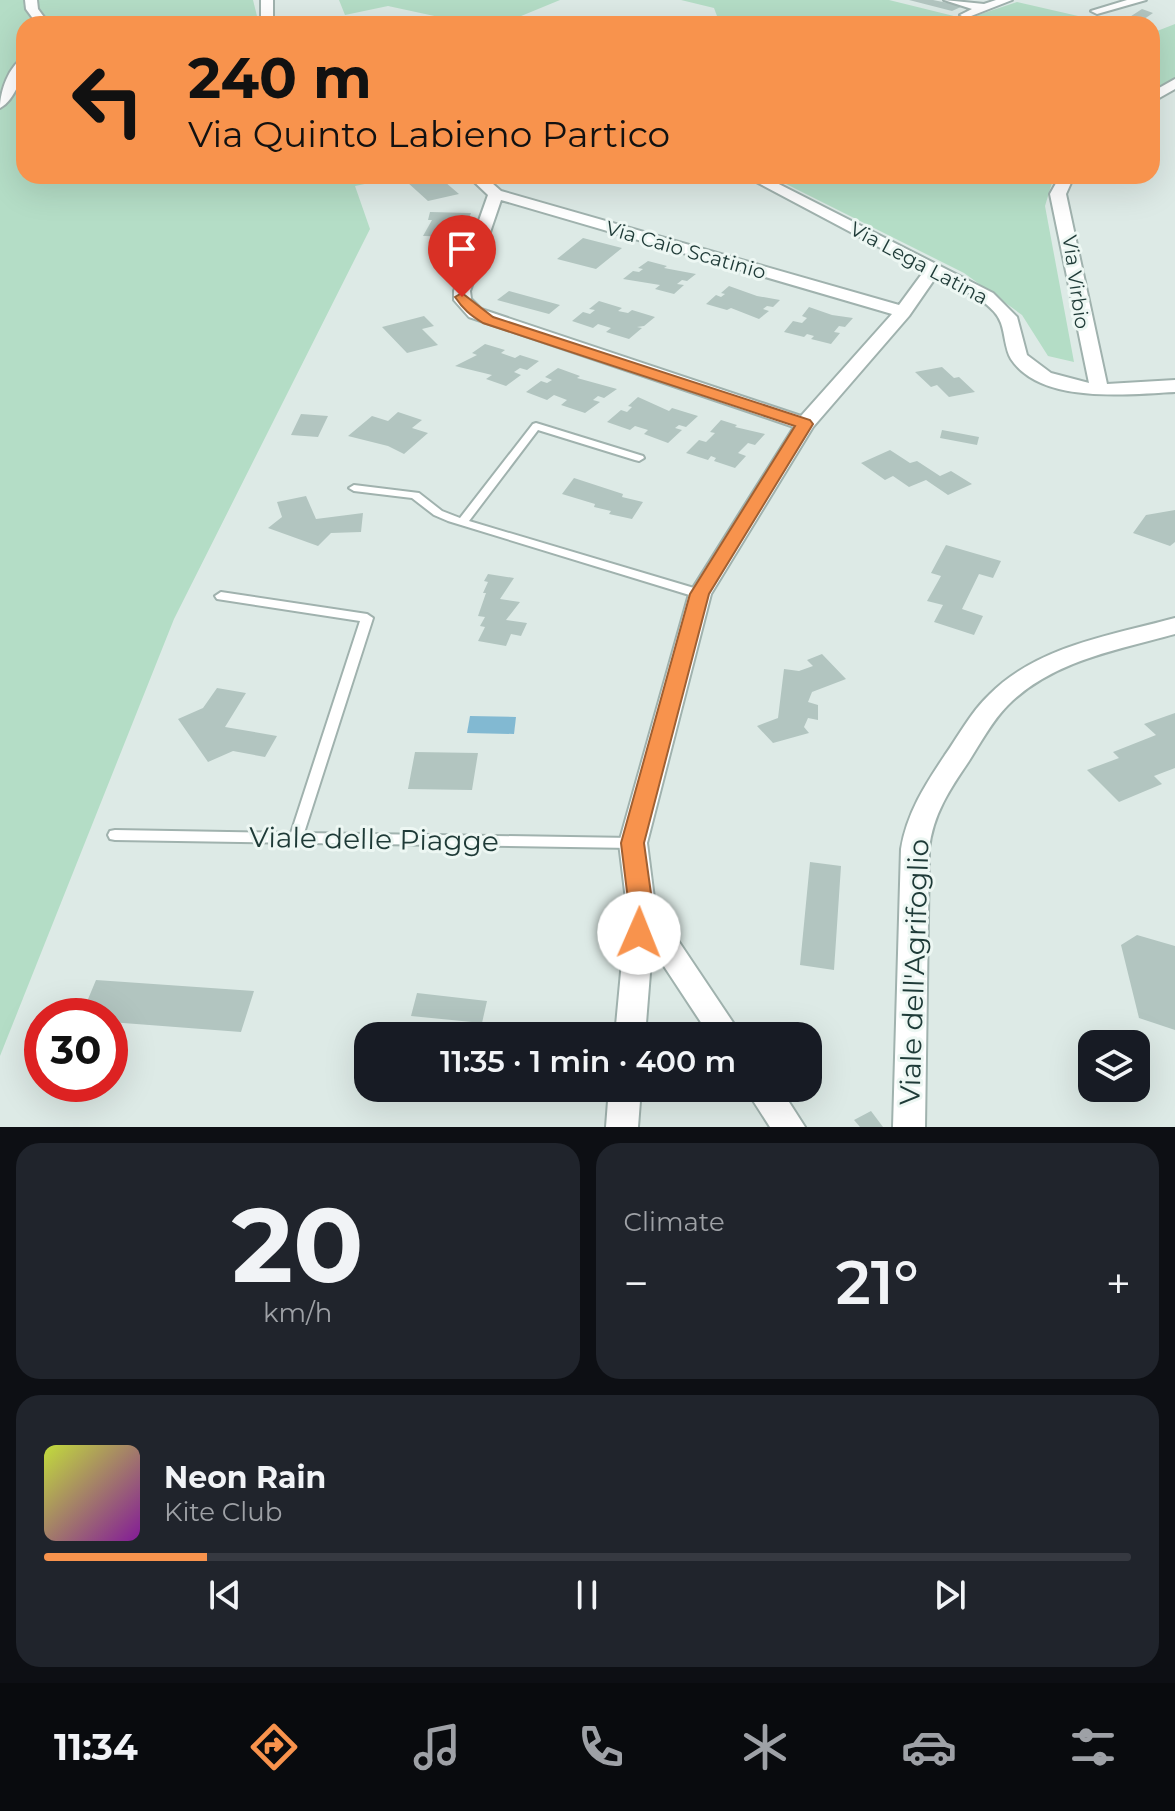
<!DOCTYPE html>
<html lang="en">
<head>
<meta charset="utf-8">
<style>
	:root { --surface:#171b24; --page:#20242c; --text:#f1f3f6; --muted:#9ea1a6; --line:#363941; --accent:#f8934d }
	body { margin:0; font-family:Montserrat,sans-serif; background:var(--page); color:var(--text); height:100vh; display:flex; flex-direction:column; font-size:30px; white-space:nowrap }
	* { box-sizing:border-box; margin:0 }
	p { font-size:26px; color:var(--muted) }
	.icon { flex:none; width:44px; height:44px; fill:none; stroke:currentColor; stroke-width:2; stroke-linecap:round; stroke-linejoin:round }
	.map { position:relative; height:1127px; overflow:hidden }
	.side { display:flex; flex-direction:column; gap:16px; padding:16px; background:#0d0f14; flex:1 }
	.side>* { flex:none }
	.guide { position:absolute; left:16px; top:16px; width:1144px; height:168px; border-radius:24px; box-shadow:0 8px 32px #0002; background:#f8934d; color:#111; overflow:hidden }
	.tools { position:absolute; left:1078px; top:1030px; display:grid; gap:16px }
	.tools a { display:grid; place-items:center; width:72px; height:72px; border-radius:16px; background:var(--surface); box-shadow:0 8px 32px #0002; font-size:40px }
	.speed { position:absolute; left:24px; top:998px; display:flex; gap:16px; font-size:40px; font-weight:700; text-align:center }
	.speed>* { display:grid; place-content:center; width:104px; height:104px; border-radius:50%; background:var(--surface); box-shadow:0 8px 32px #0002; line-height:1 }
	.speed .limit { border:12px solid #d22; background:#fff; color:#111 }
	.pin { position:absolute; display:grid; place-items:center; width:68px; height:68px; color:#fff; margin:-82px -34px; border-radius:50% 50% 50% 0; rotate:-45deg; box-shadow:0 0 8px #0007 }
	.pin .icon { rotate:45deg }
	.me { position:absolute; width:88px; margin:-44px; rotate:1deg; stroke-linejoin:round; filter:drop-shadow(0 0 6px #0008) }
	.turn { display:flex; align-items:center; gap:28px; height:168px; padding:0 40px; font-size:36px }
	.turn .icon { width:104px; height:104px; stroke-width:2.5 }
	.turn b { display:block; font-size:56px; line-height:68px }
	.big { font-size:60px; font-weight:600; line-height:1.1 }
	.side .tile { flex:1; display:flex; flex-direction:column; justify-content:center; gap:12px; min-width:0; padding:0 28px; border-radius:24px; background:var(--page) }
	.side .dial { align-items:center; gap:0 }
	.dial b { font-size:104px; line-height:1 }
	.song { display:flex; align-items:center; gap:24px }
	.cover { width:96px; height:96px; border-radius:12px; background:linear-gradient(135deg,hsl(70 70% 55%),hsl(290 70% 35%)) }
	.played { height:8px; border-radius:4px; background:linear-gradient(90deg,var(--accent) 15%,var(--line) 15%) }
	.keys { display:flex; justify-content:space-around; direction:ltr }
	.heat { display:flex; justify-content:space-between; align-items:center; font-size:44px; direction:ltr }
	.side .tiles { flex:1; display:grid; gap:16px; grid-template-columns:1fr 1fr }
	.tile:last-child { grid-column:span 2 }
	.trip { position:absolute; left:354px; top:1022px; width:468px; height:80px; border-radius:24px; background:var(--surface); box-shadow:0 8px 32px #0002; font-weight:600; line-height:80px; text-align:center }
	.dock { display:flex; height:128px; justify-content:space-around; align-items:center; background:#090b0e; color:var(--muted) }
	.dock .icon { width:56px; height:56px }
	.dock .active { color:var(--accent) }
	.dock b { font-size:36px; color:var(--text) }
	.map>svg:first-child { display:block }
	.green { fill:#b4ddc6 }
	.water { fill:#82b9d2 }
	.building { fill:#b2c5c0 }
	.lines { fill:none; stroke-linecap:round; stroke-linejoin:round }
	.lane-casing { stroke:#a0b2ae; stroke-width:4 }
	.street-casing { stroke:#a0b2ae; stroke-width:4 }
	.lane { fill:#fff; fill-rule:evenodd }
	.street { fill:#fff; fill-rule:evenodd }
	.route { fill:#f8934d; stroke:#a16032; stroke-width:2 }
	.labels { text-anchor:middle; dominant-baseline:central; stroke-width:6; stroke-linejoin:round; paint-order:stroke }
	.far-street-label { font-size:20px; fill:#1e3a37; stroke:#edf7f3 }
	.near-street-label { font-size:28px; fill:#1e3a37; stroke:#edf7f3 }
</style>
</head>
<body>
<div class="map">
<svg width="1175" height="1127" viewBox="0 0 1175 1127">
	<rect width="100%" height="100%" fill="#ddeae6"/>
	<!-- green -->
	<path class="green" d="M0,0H253L259,24H24V176H403L355,186L370,229L174,619L0,1056Z
		M339,0H889L966,19L1017,2L1113,24H720L714,8L681,0H560L509,21L439,17L388,6L345,15Z
		M1175,24V78L1152,93V33Z
		M770,176H1054L1045,206L1074,362L1048,356L1022,315L964,273Z"/>
	<!-- water -->
	<path class="water" d="M470,716L516,717L514,734L467,733Z"/>
	<!-- building -->
	<path class="building" d="M909,0H933L963,6L952,11Z
		M1142,9L1153,13L1137,24L1122,22Z
		M438,176L459,194L428,201L407,182Z
		M539,176L534,178L537,181L519,184L511,177Z
		M430,212L471,213L468,221H464L462,227L468,228L465,237L423,236L432,220H428Z
		M583,238L622,248L596,269L557,259Z
		M648,261L667,266L664,268L696,274L687,281L682,280L677,284L684,285L674,294L655,289L660,285L623,279L633,271L639,272L643,269L638,268Z
		M729,286L757,296L780,300L773,307L767,306L763,309L769,311L759,319L731,308L727,310L706,304L716,295L721,297L725,294L721,293Z
		M509,291L560,305L549,314L497,300Z
		M599,301L622,308L618,311L628,313L632,310L655,317L644,326L637,327L642,328L629,339L606,332L611,328L598,324L593,328L572,321L583,312L590,314L595,310L589,309Z
		M809,307L832,315L853,318L845,327L839,326L834,332L840,333L831,344L811,339L814,336L807,334L804,337L784,332L793,321L802,323L807,318L802,316Z
		M424,316L434,326L422,329L438,345L407,353L382,327Z
		M485,344L505,350L501,353L515,358L520,355L539,361L527,370L520,368L514,372L521,375L506,386L486,379L492,375L455,366L477,355L472,353Z
		M942,367L954,378L959,377L975,392L949,397L937,385L931,387L915,372Z
		M558,368L580,376L577,378L617,389L604,398L598,396L593,400L600,402L585,413L561,405L567,400L554,395L547,400L526,392L541,381L547,383L552,380L545,377Z
		M638,397L669,411L672,408L698,416L686,427L679,425L675,428L682,430L668,443L644,434L648,430L635,426L630,430L607,422L621,410L627,412L632,407L628,406Z
		M398,412L422,420L412,428L428,433L404,454L388,446L348,436L372,416L388,421Z
		M301,414L328,416L318,437L291,435Z
		M721,420L737,425L735,427L765,434L755,445L748,443L738,453L746,456L735,468L714,461L716,458L711,456L708,460L686,453L699,440L706,442L715,433L710,432Z
		M942,430L979,437L977,445L940,438Z
		M890,450L910,463L917,461L940,476L951,471L972,484L948,495L926,480L909,487L893,476L885,480L861,463Z
		M574,478L623,494L622,497L643,502L632,519L609,514L611,511L594,507L595,504L562,494Z
		M306,496L316,519L363,513L361,532L331,533L318,546L268,528L282,517L277,502Z
		M1175,510V542L1170,546L1133,533L1146,515Z
		M946,545L1001,561L993,578L979,574L962,609L983,616L974,635L934,622L943,605L927,601L941,576L931,573Z
		M488,574L514,578L500,599L520,602L506,620L527,623L521,636L511,634L506,646L478,641L485,627L480,626L485,617L478,616L486,593H483L488,582L484,581Z
		M822,654L846,679L812,692L808,702L818,705V720L808,718L804,727L809,733L773,743L757,726L778,718L784,669L799,671L813,666L807,660Z
		M217,688L246,693L225,727L277,736L265,757L233,751L208,762L178,719L203,708Z
		M1175,713V768L1154,776L1162,784L1119,802L1087,770L1119,758L1113,752L1156,735L1144,724Z
		M415,752L478,753L472,790L408,789Z
		M810,862L841,866L834,970L800,965Z
		M1137,935L1175,946V1030L1139,1018L1121,945Z
		M96,980L254,991L241,1032L110,1022V1016H81Z
		M417,993L487,1001L482,1023L411,1016Z
		M871,1111L883,1127H860L854,1120Z"/>
	<g class="lines">
		<!-- lane casing -->
		<g class="lane-casing">
			<path id="lane" d="M536,423L643,456L644,458L639,461L635,460L538,430L469,521L704,591L706,594L704,597H696L448,521L434,515L412,498L354,491L349,488L354,485L419,493L442,511L460,518L533,424Z
				M221,592L367,614L373,618L304,833L632,838L637,839L639,843L637,847L632,848L115,840L110,839L108,835L110,831L115,830L291,833L360,621L217,599L215,596Z"/>
		</g>
		<!-- street casing -->
		<g class="street-casing">
			<path id="street" d="M25,0H37L38,9L49,24H37L26,9Z
				M261,0H273V24H261Z
				M944,0L984,4L996,0H1012L966,18L960,15L972,9Z
				M1127,0H1146L1097,14L1091,11Z
				M24,57C24,74 15,100 0,108C0,91 9,66 24,57Z
				M1175,79V89L1152,102V92Z
				M468,176H484L501,191L899,305L924,271L745,176H763L993,293L1017,317L1027,355L1051,373L1089,383L1050,194L1060,176H1074L1066,194L1107,384L1175,380V392C1129,394 1041,405 1011,359C1005,349 1005,334 1001,323C993,300 956,288 936,277L909,316L813,427L711,594L647,843L655,906L742,1036H710L652,948L645,1036H615L627,908L619,843L689,594L794,427L469,317L454,300V291L488,195ZM501,200L892,314L801,416L481,309L471,299L470,291Z
				M1175,618V634C1117,650 1052,661 1008,705C992,721 981,742 969,761C950,789 933,814 929,849L925,1127H893L901,849C907,813 925,785 945,755C959,735 971,712 989,695C1037,646 1112,635 1175,618Z
				M609,1088H641L638,1127H606Z
				M745,1088H780L805,1127H770Z"/>
		</g>
		<!-- lane -->
		<use href="#lane" class="lane"/>
		<!-- street -->
		<use href="#street" class="street"/>
	</g>
	<!-- route -->
	<path class="route" d="M462,293L493,317L810,420L813,424L709,594L644,843L653,908L647,940L639,943L630,940L627,933L629,908L621,843L690,594L795,426L483,323C470,315 463,309 455,297Z"/>
	<g class="labels">
		<!-- far-street labels -->
		<g class="far-street-label">
			<text transform="translate(686 250) rotate(16)">Via Caio Scatinio</text>
			<text transform="translate(919 263) rotate(28)">Via Lega Latina</text>
			<text transform="translate(1076 282) rotate(82)">Via Virbio</text>
		</g>
		<!-- near-street labels -->
		<g class="near-street-label">
			<text transform="translate(374 839) rotate(1)">Viale delle Piagge</text>
			<text transform="translate(914 972) rotate(-88)">Viale dell'Agrifoglio</text>
		</g>
	</g>
</svg>
<div class="tools">
<a><svg class="icon" aria-label="layers" viewBox="0 0 24 24"><path d="M12 4l9 5-9 5-9-5zM3 14l9 5 9-5"/></svg></a>
</div>
<div class="speed"><div class="limit">30</div></div>
<div class="pin" style="left:462px;top:297px;background:#d93025"><svg class="icon" aria-label="arrive" viewBox="0 0 24 24"><path d="M6 21V4h12l-3 4 3 4H6"/></svg></div>
<svg class="me" style="left:639px;top:933px" viewBox="-20 -20 40 40"><circle r="19" fill="#fff"/><path d="M0-13L10 11 0 6-10 11z" fill="#f8934d"/></svg>
<div class="trip">11:35 · 1 min · 400 m</div>
<div class="guide">
<div class="turn"><svg class="icon" aria-label="left" viewBox="0 0 24 24"><path d="M17 20v-9H6M10 6l-5 5 5 5"/></svg><div><b>240 m</b>Via Quinto Labieno Partico</div></div>
</div>
</div>
<section class="side">
<div class="tiles">
<div class="tile dial"><b>20</b><p>km/h</p></div>
<div class="tile"><p>Climate</p>
<div class="heat"><a>−</a><b class="big">21°</b><a>+</a></div>
</div>
<div class="tile">
<div class="song"><i class="cover"></i><div><b>Neon Rain</b><p>Kite Club</p></div></div>
<div class="played"></div>
<div class="keys"><svg class="icon" aria-label="previous" viewBox="0 0 24 24"><path d="M18 5L8 12l10 7zM5 5v14"/></svg><svg class="icon" aria-label="pause" viewBox="0 0 24 24"><path d="M8 5v14M16 5v14"/></svg><svg class="icon" aria-label="next" viewBox="0 0 24 24"><path d="M6 5l10 7-10 7zM19 5v14"/></svg></div>
</div>
</div>
</section>
<nav class="dock">
<b>11:34</b>
<svg class="icon active" aria-label="directions" viewBox="0 0 24 24"><path d="M12 3l9 9-9 9-9-9zM9 14v-3h6M13 9l2 2-2 2"/></svg>
<svg class="icon" aria-label="music" viewBox="0 0 24 24"><path d="M9 18V5l10-2v13"/><circle cx="6" cy="18" r="3"/><circle cx="16" cy="16" r="3"/></svg>
<svg class="icon" aria-label="phone" viewBox="0 0 24 24"><path d="M5 4h4l2 5-3 2q2 4 5 5l2-3 5 2v4C11 20 4 13 5 4z"/></svg>
<svg class="icon" aria-label="climate" viewBox="0 0 24 24"><path d="M12 3v18M4 7l16 10M4 17L20 7"/></svg>
<svg class="icon" aria-label="car" viewBox="0 0 24 24"><path d="M5 17H2v-5l4-1 3-4h7l3 4 3 1v5h-3M9 17h6M6 11h13"/><circle cx="7" cy="17" r="2"/><circle cx="17" cy="17" r="2"/></svg>
<svg class="icon" aria-label="filters" viewBox="0 0 24 24"><path d="M4 7h16M4 17h16"/><circle cx="9" cy="7" r="2"/><circle cx="15" cy="17" r="2"/></svg>
</nav>
</body>
</html>
